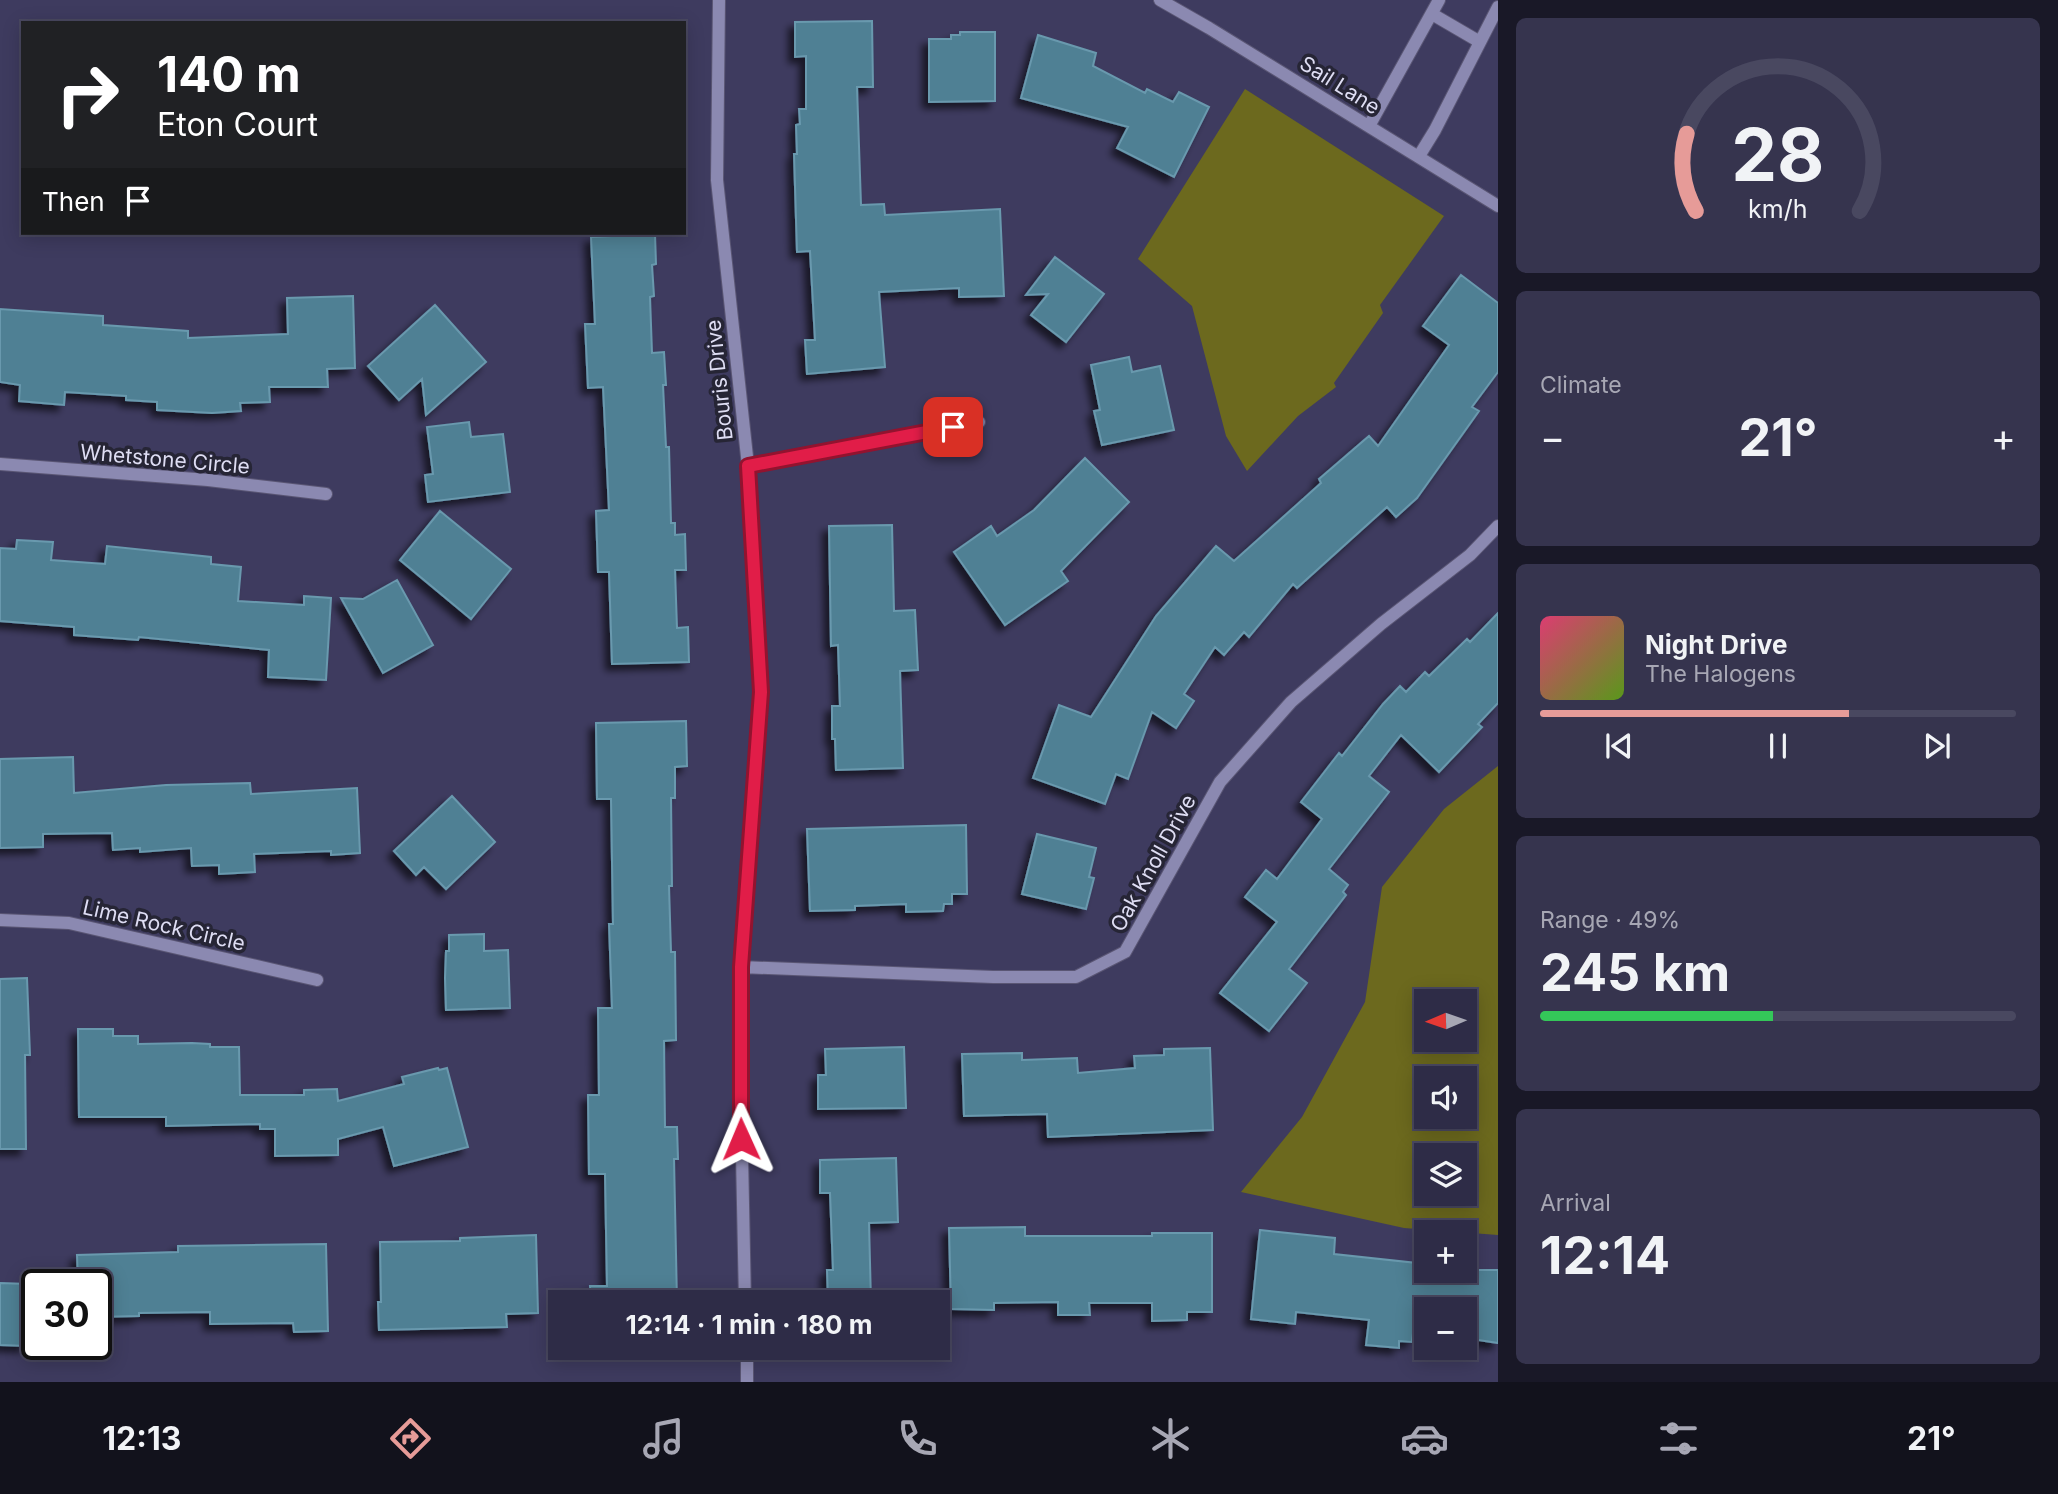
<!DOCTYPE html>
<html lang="en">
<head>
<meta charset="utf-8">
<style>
	:root { --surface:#2e2c47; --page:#36344e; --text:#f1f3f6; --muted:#a7a7b4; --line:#494860; --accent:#e69b98 }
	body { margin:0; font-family:Inter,sans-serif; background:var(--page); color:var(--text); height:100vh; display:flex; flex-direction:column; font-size:26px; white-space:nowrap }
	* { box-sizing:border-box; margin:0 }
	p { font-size:23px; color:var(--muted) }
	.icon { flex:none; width:38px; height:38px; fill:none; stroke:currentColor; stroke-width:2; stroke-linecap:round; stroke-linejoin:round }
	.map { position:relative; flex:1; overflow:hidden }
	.details { display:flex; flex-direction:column; gap:18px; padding:18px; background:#191827; width:560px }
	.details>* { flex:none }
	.banner { position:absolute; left:21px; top:21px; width:665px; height:214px; border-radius:0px; box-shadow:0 4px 18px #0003,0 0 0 2px var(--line); background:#202124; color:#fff; overflow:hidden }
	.needle { width:46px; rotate:268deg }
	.tools { position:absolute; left:1414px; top:989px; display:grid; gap:14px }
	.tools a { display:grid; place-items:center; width:63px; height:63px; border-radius:0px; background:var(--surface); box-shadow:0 4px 18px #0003,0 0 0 2px var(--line); font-size:35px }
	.speed { position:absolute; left:21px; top:1269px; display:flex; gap:14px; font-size:35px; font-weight:700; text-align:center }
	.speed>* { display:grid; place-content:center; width:91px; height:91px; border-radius:50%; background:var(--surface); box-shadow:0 4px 18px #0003,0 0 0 2px var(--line); line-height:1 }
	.speed .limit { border:4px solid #111; border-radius:10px; background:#fff; color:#111 }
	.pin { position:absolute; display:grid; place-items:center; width:60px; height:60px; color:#fff; margin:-30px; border-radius:14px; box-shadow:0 4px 10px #0006 }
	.me { position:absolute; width:77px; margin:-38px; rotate:359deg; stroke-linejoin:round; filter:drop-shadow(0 0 5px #0008) }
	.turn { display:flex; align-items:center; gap:24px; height:147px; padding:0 21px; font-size:32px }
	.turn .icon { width:91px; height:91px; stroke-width:2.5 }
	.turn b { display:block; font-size:49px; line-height:60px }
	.then { display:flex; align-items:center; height:66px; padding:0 21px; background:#0003; gap:14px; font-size:26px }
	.big { font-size:52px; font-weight:700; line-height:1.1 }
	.details .card { flex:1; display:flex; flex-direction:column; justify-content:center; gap:10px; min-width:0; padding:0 24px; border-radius:10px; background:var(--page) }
	.details .dial { align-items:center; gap:0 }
	.dial svg { height:182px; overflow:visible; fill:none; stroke:var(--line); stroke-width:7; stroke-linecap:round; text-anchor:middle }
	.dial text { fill:var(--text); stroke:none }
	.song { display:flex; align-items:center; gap:21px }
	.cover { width:84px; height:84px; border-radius:10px; background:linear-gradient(135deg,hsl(340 70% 55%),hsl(90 70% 35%)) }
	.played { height:7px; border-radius:4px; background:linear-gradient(90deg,var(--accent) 65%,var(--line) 65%) }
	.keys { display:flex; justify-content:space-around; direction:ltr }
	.heat { display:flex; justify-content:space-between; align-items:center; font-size:38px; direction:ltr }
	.charge { height:10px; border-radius:5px; background:linear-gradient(90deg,#34c759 49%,var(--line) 0) }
	.trip { position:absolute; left:548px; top:1290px; width:402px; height:70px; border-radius:0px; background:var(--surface); box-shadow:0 4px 18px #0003,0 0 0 2px var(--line); font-weight:700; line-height:70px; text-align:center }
	.tabs { display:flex; height:112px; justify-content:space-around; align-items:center; background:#12121c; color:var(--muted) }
	.tabs .icon { width:49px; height:49px }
	.tabs .current { color:var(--accent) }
	.tabs b { font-size:32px; color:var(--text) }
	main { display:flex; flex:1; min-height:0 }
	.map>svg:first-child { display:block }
	.green { fill:#6c691e; fill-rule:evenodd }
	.building { fill:#508094; stroke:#6999ae; stroke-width:2; filter:url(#shadow) }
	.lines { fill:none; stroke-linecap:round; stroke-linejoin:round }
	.minor-casing { stroke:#5a5674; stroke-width:14 }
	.minor { stroke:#8b89b1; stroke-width:12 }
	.route-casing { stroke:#92132f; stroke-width:18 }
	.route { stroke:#e11d48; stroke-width:12 }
	.labels { text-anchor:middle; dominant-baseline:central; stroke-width:7; stroke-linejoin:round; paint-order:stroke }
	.street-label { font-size:21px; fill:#deddf3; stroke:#262535 }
</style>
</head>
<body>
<main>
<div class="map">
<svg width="1498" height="1382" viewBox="0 0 1498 1382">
	<defs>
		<filter id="shadow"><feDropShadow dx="-6" dy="6" stdDeviation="3.5" flood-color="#0009"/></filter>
	</defs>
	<rect width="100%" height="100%" fill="#3e3b5f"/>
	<!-- green -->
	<path class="green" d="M1245,89L1444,216L1380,305L1383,313L1334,383L1336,387L1298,416L1247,471L1226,436L1192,306L1138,259Z
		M1498,766V1235L1404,1228L1241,1192L1302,1117L1365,1002L1382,887L1444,809ZM1426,1001H1465V1040H1426ZM1426,1078H1465V1116H1426ZM1426,1155H1465V1194H1426Z"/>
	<!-- building -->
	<path class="building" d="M872,21L873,87H857L861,205L884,204L885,215L1000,209L1004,296L959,297V288L879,292L885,367L807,374L805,340H815L810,251L797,252L794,154H797L796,125L800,124L799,109H806V56L795,57V22Z
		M960,32H995V101L929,102V39H951V35H960Z
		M1038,35L1096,53L1093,66L1145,93L1147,89L1173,102L1179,92L1209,107L1174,177L1117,148L1128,127L1021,98Z
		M655,234L656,264L652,265L654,296L650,297L652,353L664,352L666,385H663L666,447H669L671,523H675V535L685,534L686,570H675L677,628L688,627L689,662L612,664L609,572H598L596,511L609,510L603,387L588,388L585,324H595L591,237Z
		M1055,257L1104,294L1066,342L1031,315L1048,294L1026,295Z
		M1461,275L1498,303V372L1472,407L1479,411L1417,498L1396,517L1387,507L1297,588L1293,584L1249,637L1244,632L1224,655L1215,647L1184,694L1194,701L1176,728L1152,712L1128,779L1116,774L1105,804L1033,778L1059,705L1091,717L1156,616L1216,546L1234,561L1321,483L1319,479L1369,436L1378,446L1449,345L1423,326Z
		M353,296L355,368L327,369L328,387H269L270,402L240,403L241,411L212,413L157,410V402L126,400V396L65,392L64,405L19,401L20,385L0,382V309L103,316V325L188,331V338L288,334L287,298Z
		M435,305L486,362L426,415L422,379L399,400L368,366Z
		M1129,357L1132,372L1160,366L1174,430L1102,445L1094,411L1100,410L1091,365Z
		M469,422L471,437L503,434L510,492L428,502L425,475L433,474L427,427Z
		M1085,458L1129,502L1061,571L1068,581L1005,625L954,552L991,526L997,536L1034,510Z
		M440,511L511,569L471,619L400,560Z
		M892,525L894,611L915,610L918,670L900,671L903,768L836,770L835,739H832V706H840L838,645L831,646L829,526Z
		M17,540L53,542L51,560L105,564L107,546L211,557V564L241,567L238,601L304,605V596L331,598L326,680L268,677L269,650L139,637L138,640L74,635V627L0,621V548L16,549Z
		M397,580L433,645L383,673L341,598L363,599Z
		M1498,613V703L1478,724L1482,727L1439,772L1401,735L1369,776L1389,792L1329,869L1348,885L1343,892L1346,895L1289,969L1307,983L1269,1031L1220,993L1277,922L1245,897L1266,870L1277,879L1322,819L1301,802L1339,753L1342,756L1383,704L1400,686L1406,692L1425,672L1429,676L1467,639L1470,642Z
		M686,721L687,766L675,767V798H671L672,886H669L671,952H675L676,1040L664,1041L665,1127H677L678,1159H674L677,1302H591L590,1286H607L605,1174H589L588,1095H599L598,1008H612L609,924H613L611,799H597L596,723Z
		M73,757L74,793L166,785L250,783L251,794L357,788L360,853L331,855V851L254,854L255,872L219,874V865L192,866L191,848L140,852V848L113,850L112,833L43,834V847L0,848V759Z
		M452,796L495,842L446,889L424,867L416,875L394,851Z
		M966,825L967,894H952V904H944L943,911L906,912V904L855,906V910L810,911L807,829Z
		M1037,834L1096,848L1089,877L1094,878L1086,909L1022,894Z
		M484,934V951L508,950L510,1008L446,1010L445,978L446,951H449V935Z
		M27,978L30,1055H25L26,1149H0V979Z
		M78,1029H113V1036H138V1044L192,1043L210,1044V1047H239L240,1095H304V1090L337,1089L338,1101L404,1084L402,1077L438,1068L439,1070L447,1068L468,1147L394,1166L383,1127L338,1139V1155L275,1156V1129H260V1124L166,1126V1117H79Z
		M904,1047L906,1108L818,1109V1075H826L825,1049Z
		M1210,1048L1213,1130L1048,1137L1047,1114L964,1116L962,1054L1022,1053V1060L1077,1058L1078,1073L1135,1068L1134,1056L1164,1055V1049Z
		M896,1158L898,1222L869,1223L871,1302H828L827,1270H833L830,1193H820V1160Z
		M1025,1227V1236H1152V1233H1212V1312H1187V1320L1152,1321V1303H1089L1090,1315H1058V1302L994,1303V1310L951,1309L949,1228Z
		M1260,1230L1335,1238L1334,1254L1426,1264V1270H1498V1343L1465,1338V1309H1426V1334L1413,1333L1412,1342L1399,1341V1348L1366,1345L1369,1320L1296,1312L1295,1324L1251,1319Z
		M536,1235L538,1313L506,1314L507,1327L379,1330L378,1302H381L380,1242L460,1241V1238Z
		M326,1244L328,1331L294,1332L293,1323L210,1324V1312L139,1313V1316L96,1317V1284H78L77,1255L178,1252V1246Z
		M0,1283L28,1284L26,1346L0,1345Z"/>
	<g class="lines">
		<!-- minor casing -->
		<g class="minor-casing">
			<path id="minor" d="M719,0L717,180L748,466L761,692L741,967L740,1057L745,1302
				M1160,0L1209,28L1498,206
				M1432,14L1480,42
				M1369,126L1439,0
				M1419,156L1435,130L1498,7
				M0,464L208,480L326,494
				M748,466L979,422
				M0,920L69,923L317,980
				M741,967L993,977H1076L1125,952L1220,782L1291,702L1381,624L1470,555L1498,526
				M747,1348V1382"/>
		</g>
		<!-- minor -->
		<use href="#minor" class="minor"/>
	</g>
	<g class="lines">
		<!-- route casing -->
		<g class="route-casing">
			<path id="route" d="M741,1139V967L761,692L748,466L953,427"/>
		</g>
		<!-- route -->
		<use href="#route" class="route"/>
	</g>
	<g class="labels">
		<!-- street labels -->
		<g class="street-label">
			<text transform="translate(1340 85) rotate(32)">Sail Lane</text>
			<text transform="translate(719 380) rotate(-96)">Bouris Drive</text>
			<text transform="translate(165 459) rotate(5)">Whetstone Circle</text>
			<text transform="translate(1153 863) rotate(-61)">Oak Knoll Drive</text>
			<text transform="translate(164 925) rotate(13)">Lime Rock Circle</text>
		</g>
	</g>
</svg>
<div class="tools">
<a><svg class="needle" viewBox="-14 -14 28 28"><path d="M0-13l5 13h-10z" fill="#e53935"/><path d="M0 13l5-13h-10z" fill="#a7a7b4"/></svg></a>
<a><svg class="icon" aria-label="sound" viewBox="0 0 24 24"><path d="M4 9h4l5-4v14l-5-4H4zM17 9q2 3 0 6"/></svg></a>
<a><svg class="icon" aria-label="layers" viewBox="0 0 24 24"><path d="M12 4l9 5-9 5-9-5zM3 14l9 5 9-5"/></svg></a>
<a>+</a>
<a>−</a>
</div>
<div class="speed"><div class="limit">30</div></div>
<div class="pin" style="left:953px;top:427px;background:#d93025"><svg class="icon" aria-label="arrive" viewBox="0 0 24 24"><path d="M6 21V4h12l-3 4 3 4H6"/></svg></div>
<svg class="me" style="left:741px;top:1139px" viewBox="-20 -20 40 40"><path d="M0-17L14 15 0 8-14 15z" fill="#e11d48" stroke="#fff" stroke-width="4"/></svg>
<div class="trip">12:14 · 1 min · 180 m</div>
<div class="banner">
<div class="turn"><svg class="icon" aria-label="right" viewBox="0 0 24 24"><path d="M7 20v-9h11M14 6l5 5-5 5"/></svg><div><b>140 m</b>Eton Court</div></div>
<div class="then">Then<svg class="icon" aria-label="arrive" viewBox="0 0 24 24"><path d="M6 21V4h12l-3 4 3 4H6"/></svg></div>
</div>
</div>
<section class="details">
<div class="card dial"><svg viewBox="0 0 100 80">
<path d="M14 69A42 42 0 1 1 86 69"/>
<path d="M14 69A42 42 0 0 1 10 35" stroke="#e69b98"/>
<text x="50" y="56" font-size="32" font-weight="700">28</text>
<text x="50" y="72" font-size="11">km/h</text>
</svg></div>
<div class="card"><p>Climate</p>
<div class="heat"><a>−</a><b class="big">21°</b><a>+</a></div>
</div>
<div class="card">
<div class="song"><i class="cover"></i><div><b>Night Drive</b><p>The Halogens</p></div></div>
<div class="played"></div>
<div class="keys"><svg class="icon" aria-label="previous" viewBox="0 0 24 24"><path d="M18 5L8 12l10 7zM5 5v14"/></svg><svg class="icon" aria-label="pause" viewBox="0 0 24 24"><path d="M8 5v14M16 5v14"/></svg><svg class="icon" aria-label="next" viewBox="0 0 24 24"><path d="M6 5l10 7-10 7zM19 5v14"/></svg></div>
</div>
<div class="card"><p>Range · 49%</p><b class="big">245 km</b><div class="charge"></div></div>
<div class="card"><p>Arrival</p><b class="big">12:14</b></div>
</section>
</main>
<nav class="tabs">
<b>12:13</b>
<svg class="icon current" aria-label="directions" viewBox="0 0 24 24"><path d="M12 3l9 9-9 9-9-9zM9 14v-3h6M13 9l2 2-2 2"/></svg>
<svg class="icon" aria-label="music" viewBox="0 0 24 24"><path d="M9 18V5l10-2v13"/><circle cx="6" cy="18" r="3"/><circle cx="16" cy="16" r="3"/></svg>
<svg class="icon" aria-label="phone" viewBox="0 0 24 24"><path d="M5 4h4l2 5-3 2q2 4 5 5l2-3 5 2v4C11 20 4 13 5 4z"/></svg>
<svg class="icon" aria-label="climate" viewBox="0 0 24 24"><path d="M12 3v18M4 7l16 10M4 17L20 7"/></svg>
<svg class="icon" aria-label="car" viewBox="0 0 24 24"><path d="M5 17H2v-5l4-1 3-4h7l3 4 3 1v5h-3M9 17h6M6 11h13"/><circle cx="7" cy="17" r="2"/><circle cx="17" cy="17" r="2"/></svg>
<svg class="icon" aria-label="filters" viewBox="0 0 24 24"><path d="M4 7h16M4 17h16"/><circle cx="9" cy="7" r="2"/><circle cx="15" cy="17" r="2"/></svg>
<b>21°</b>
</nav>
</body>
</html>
